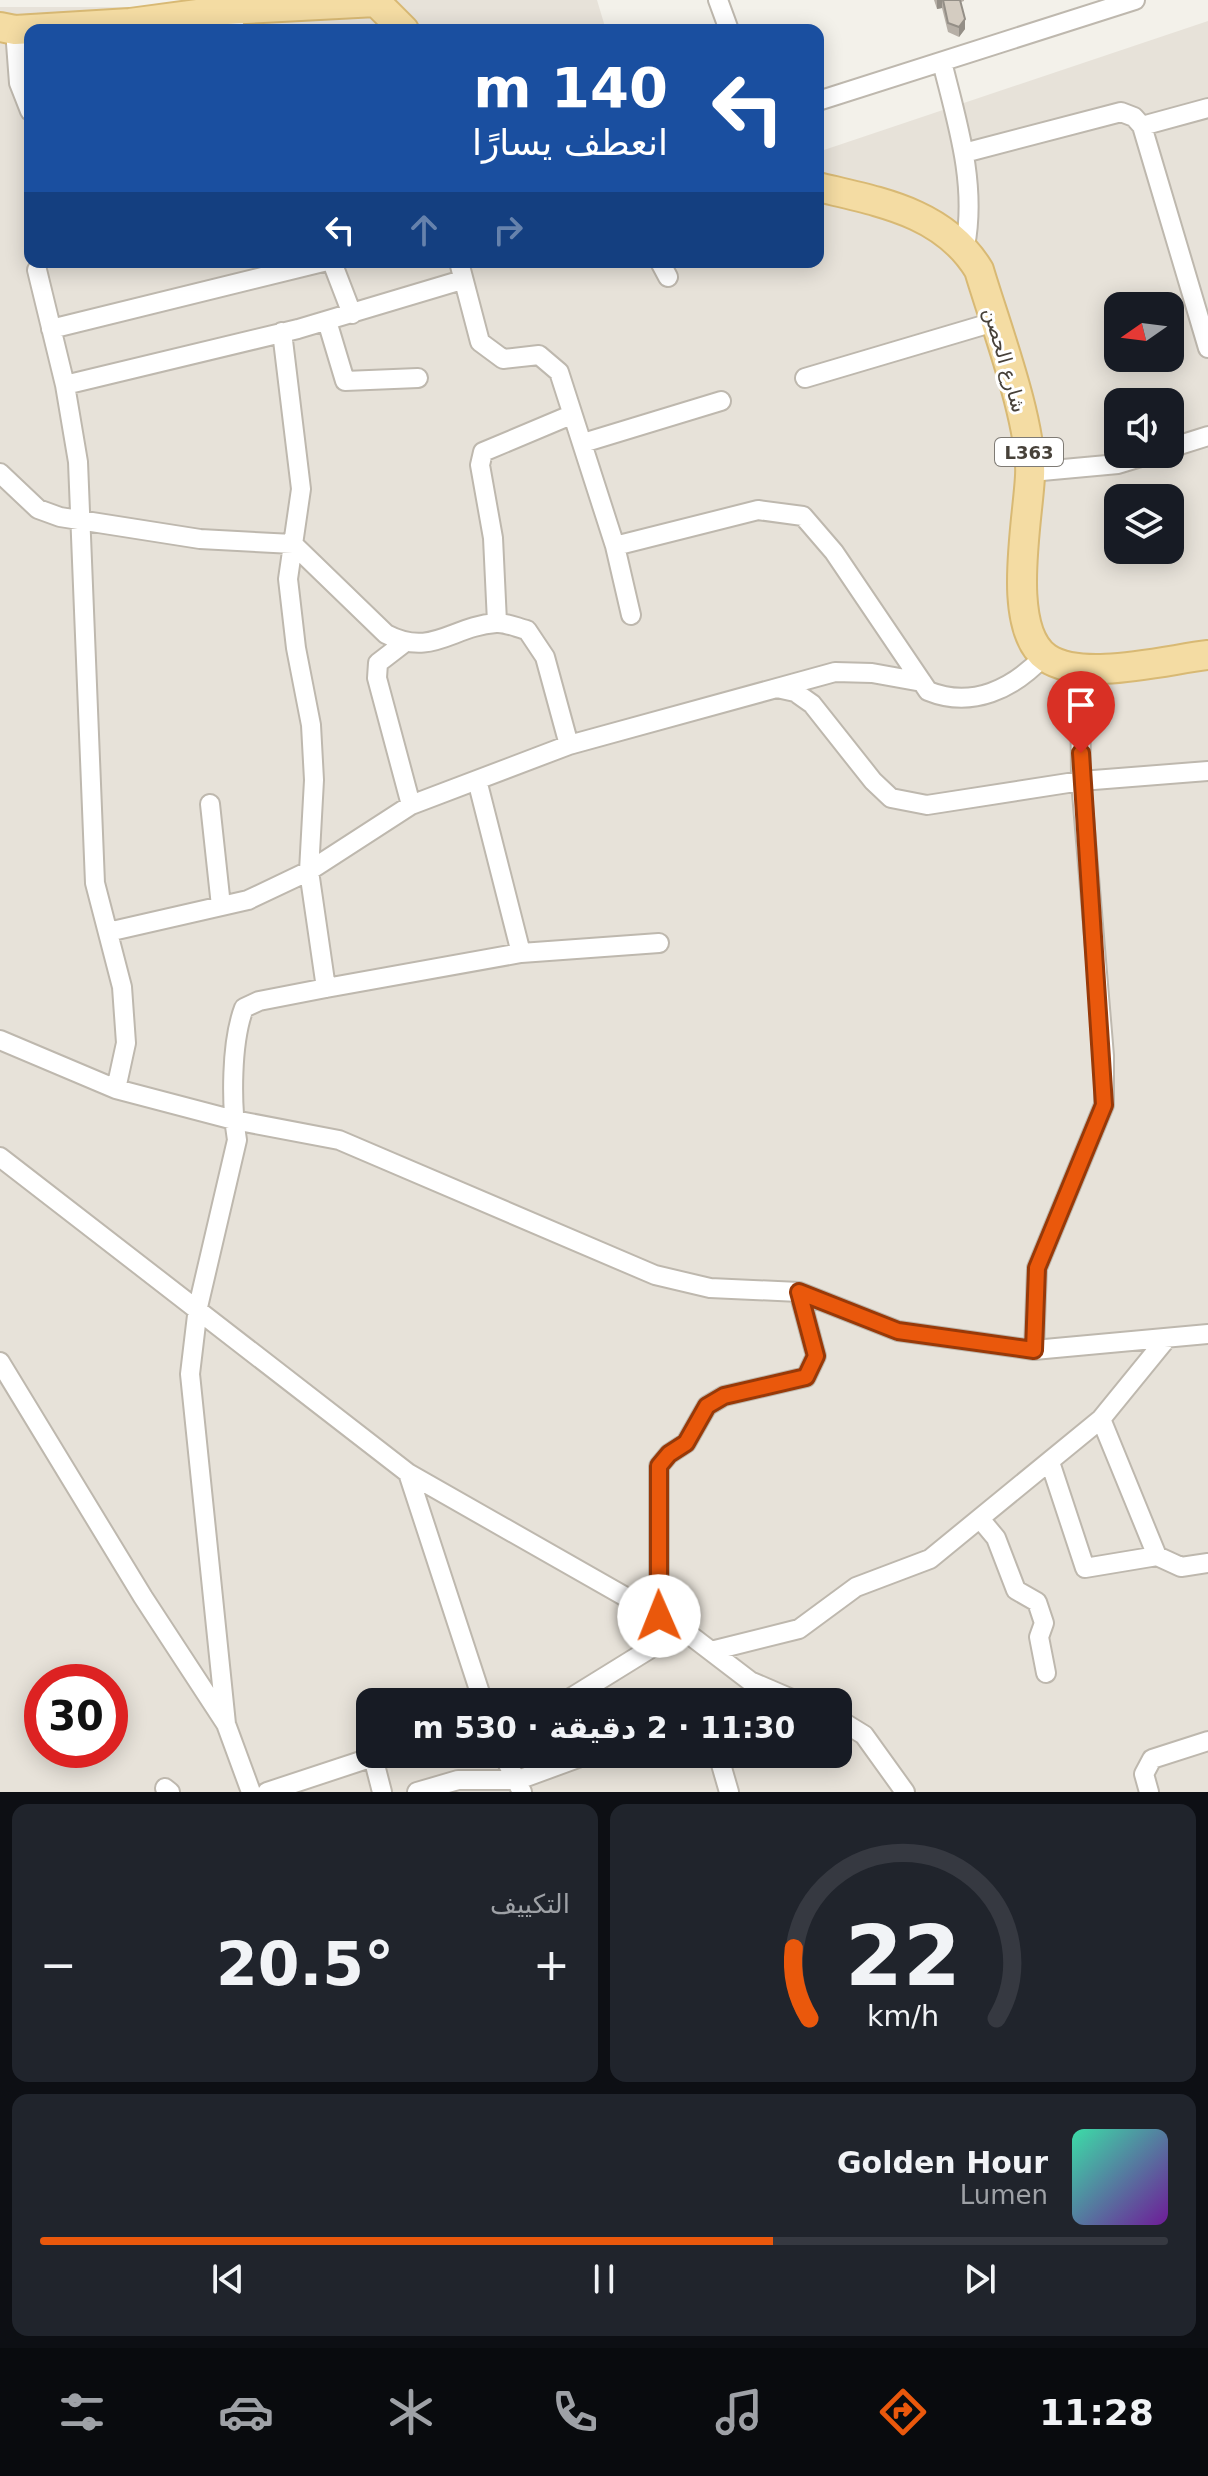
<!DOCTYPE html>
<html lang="ar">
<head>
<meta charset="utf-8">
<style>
	:root { --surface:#171b24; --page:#20242c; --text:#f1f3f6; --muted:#9ea1a6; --line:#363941; --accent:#ea580c }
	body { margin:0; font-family:"DejaVu Sans","Noto Naskh Arabic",sans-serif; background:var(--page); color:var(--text); direction:rtl; height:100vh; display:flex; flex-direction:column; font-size:30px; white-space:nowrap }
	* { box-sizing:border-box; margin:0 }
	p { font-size:26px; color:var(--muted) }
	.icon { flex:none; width:44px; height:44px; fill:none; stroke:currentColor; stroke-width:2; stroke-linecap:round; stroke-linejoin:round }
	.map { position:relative; height:1792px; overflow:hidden; direction:ltr }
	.sheet { display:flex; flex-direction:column; gap:12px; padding:12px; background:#0d0f14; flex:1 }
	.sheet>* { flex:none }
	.banner { position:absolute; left:24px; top:24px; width:800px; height:244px; border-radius:16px; box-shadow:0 4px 20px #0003; direction:rtl; background:#1a4fa0; color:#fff; overflow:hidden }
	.needle { width:52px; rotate:256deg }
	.buttons { position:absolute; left:1104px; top:292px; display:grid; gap:16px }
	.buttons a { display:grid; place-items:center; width:80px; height:80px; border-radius:16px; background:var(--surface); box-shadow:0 4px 20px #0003; font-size:40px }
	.speed { position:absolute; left:24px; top:1664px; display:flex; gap:16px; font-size:40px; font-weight:700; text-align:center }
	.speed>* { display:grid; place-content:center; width:104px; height:104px; border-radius:50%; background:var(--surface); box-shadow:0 4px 20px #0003; line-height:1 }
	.speed .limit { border:12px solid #d22; background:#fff; color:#111 }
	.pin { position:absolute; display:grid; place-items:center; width:68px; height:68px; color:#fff; margin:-82px -34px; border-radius:50% 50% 50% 0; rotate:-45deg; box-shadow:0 0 8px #0007 }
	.pin .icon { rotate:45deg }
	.me { position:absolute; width:88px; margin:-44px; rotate:359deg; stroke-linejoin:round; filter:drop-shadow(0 0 6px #0008) }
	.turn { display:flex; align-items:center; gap:28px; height:168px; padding:0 24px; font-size:36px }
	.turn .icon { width:104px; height:104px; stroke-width:2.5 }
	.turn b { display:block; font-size:56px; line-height:68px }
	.lanes { display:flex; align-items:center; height:76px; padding:0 24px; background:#0003; justify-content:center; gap:40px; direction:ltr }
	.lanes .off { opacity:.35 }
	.big { font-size:60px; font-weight:700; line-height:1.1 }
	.sheet .widget { flex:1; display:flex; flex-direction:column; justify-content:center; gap:12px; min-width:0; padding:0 28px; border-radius:16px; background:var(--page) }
	.sheet .dial { align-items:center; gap:0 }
	.dial svg { height:208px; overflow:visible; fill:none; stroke:var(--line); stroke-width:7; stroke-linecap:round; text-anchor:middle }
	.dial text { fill:var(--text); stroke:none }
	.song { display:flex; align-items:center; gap:24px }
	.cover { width:96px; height:96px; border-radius:12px; background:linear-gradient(135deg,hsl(160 70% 55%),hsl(280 70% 35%)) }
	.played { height:8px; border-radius:4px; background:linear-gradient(90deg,var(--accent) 65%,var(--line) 65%) }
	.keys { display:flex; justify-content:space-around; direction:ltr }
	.heat { display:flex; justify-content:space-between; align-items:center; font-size:44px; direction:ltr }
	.sheet .tiles { flex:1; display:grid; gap:12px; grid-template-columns:1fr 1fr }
	.widget:last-child { grid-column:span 2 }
	.trip { position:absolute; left:356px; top:1688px; width:496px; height:80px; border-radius:16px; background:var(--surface); box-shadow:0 4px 20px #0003; font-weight:700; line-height:80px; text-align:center; direction:rtl }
	.dock { display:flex; height:128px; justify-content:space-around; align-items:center; background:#090b0e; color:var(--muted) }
	.dock .icon { width:56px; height:56px }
	.dock .active { color:var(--accent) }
	.dock b { font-size:36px; color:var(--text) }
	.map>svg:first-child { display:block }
	.residential { fill:#e7e2d9; fill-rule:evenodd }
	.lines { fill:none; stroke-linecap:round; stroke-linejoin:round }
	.minor-casing { stroke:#beb8ae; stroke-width:22 }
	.primary-casing { stroke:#d8b974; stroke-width:32 }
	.minor { stroke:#fff; stroke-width:18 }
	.primary { stroke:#f4dca3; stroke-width:28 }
	.wall { fill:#b6afa6 }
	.shaded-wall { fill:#948f87 }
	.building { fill:#d4ccc1; stroke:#948f87; stroke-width:2 }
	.route-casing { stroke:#983908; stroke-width:20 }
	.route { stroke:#ea580c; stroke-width:14 }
	.labels { text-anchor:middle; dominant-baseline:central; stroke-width:6; stroke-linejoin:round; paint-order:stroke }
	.shield { fill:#fff; stroke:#7e7a74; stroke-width:2 }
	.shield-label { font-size:18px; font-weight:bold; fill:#474139 }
	.street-label { font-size:20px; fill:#474139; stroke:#fff }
</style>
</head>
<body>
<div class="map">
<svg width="1208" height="1792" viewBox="0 0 1208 1792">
	<rect width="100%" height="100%" fill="#f3f1ea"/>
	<!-- residential -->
	<path class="residential" d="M201,0H597L606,30H30V262H818V152L1208,21V1792H0V7H135ZM1118,306H1170V358H1118ZM1118,402H1170V454H1118ZM1118,498H1170V550H1118ZM42,1682H110V1750H42ZM370,1702H838V1754H370Z"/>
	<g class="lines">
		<!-- minor casing -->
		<g class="minor-casing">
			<path id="minor" d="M718,0L729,30
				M227,10L236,30
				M15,30L19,83L30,111
				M942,62C957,122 977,184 965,246
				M818,101L1135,0
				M1142,126L1208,108
				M964,153L1121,112L1134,117L1142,126L1208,348
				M332,262L352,314
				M459,262L480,342L503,359L539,355L559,372L615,546L631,615
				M660,262L668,277
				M37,270L65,385L78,462L95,883L122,987L126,1043L116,1089
				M327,321L345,381L418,378
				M51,329L323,262
				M282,332L301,489L288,579L296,648L311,725L314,780L309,871L326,988
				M805,378L994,322
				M65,385L298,329L462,280
				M583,443L721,401
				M1170,448L1208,436
				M1031,472L1118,464L1151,454
				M0,473L38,509L60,517L200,539L293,544L386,634C432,658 452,626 496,623C505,622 518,628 527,630L545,657L569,745
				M615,546L758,510L803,516L834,552L928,691C972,709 1013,689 1044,656
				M497,622L493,538L480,465L483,452L571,415
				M404,643L378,663L377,678L411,805
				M777,688L795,692L812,704L873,781L891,798L927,805L1081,781L1208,771
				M477,780L521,953
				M210,804L221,906
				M108,932L248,900L309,871L411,805L569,745L835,672L872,673L922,682
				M0,1040L116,1089L234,1120L339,1140L655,1275L710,1288L799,1292L898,1331L1034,1350L1208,1334
				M0,1157L408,1473L682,1629L750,1681L799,1702
				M1034,1350L1037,1268L1104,1105V1056L1081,781L1080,671
				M0,1362L143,1597L226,1724L251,1792
				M1101,1419L1157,1556L1181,1567L1208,1563
				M1050,1462L1085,1568L1157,1556
				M408,1473L483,1702
				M981,1520L996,1538L1016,1590L1037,1602L1044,1623L1039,1637L1046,1673
				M659,1616V1466L669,1454L686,1443L707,1406L724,1396L806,1377L816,1356L799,1292
				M711,1651L799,1629L856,1587L930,1559L1101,1419L1167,1338
				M564,1702L682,1629
				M732,1702L768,1689
				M838,1719L864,1735L905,1792
				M226,1724L190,1374L198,1307L237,1140C231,1104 231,1042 244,1008L259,1001L326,988L521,953L659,943
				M503,1754L522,1792
				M718,1754L729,1792
				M165,1788L170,1792
				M267,1792L373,1757L382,1792
				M417,1792L458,1780H518L589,1754
				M1149,1792L1144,1774L1152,1759L1208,1741"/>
		</g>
		<!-- primary casing -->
		<g class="primary-casing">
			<path id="primary" d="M0,27L15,30L130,23L227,10L376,2L404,30
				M818,187C880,202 944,212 979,270C995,324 1033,424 1030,476C1028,521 1005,629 1047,658C1083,682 1165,660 1208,655"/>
		</g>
		<!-- minor -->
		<use href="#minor" class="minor"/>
		<!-- primary -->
		<use href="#primary" class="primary"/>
	</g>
	<!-- wall -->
	<path class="wall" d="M934,0H964V1L961,2L965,29L959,37L948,32L942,8L937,9Z"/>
	<!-- shaded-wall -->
	<path class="shaded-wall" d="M937,0H942V8L937,9Z
		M965,19V29L959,37V27Z"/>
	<!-- building -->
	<path class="building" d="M943,0H960L965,19L959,27L948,23Z"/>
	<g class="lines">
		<!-- route casing -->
		<g class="route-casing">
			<path id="route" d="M659,1616V1466L669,1454L686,1443L707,1406L724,1396L806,1377L816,1356L799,1292L898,1331L1034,1350L1037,1268L1104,1105L1081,753"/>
		</g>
		<!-- route -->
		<use href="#route" class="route"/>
	</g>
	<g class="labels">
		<!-- shield labels -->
		<rect class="shield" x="995" y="438" width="68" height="28" rx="6"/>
		<g class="shield-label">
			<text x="1029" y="452">L363</text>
		</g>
		<!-- street labels -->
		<g class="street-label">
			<text transform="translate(1005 360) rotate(74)">شارع الحصن</text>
		</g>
	</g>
</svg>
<div class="buttons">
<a><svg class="needle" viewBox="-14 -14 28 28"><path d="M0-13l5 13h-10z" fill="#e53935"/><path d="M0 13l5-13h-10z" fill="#9ea1a6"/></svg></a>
<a><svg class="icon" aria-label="sound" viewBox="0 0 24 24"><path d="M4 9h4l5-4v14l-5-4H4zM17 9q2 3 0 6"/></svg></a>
<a><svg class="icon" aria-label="layers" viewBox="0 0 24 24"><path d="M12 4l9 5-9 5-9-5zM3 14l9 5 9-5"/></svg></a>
</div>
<div class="speed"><div class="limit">30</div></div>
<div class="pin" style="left:1081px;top:753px;background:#d93025"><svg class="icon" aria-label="arrive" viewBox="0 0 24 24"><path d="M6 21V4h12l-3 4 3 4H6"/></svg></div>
<svg class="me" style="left:659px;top:1616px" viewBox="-20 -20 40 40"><circle r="19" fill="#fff"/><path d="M0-13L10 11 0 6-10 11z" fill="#ea580c"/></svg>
<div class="trip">11:30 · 2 دقيقة · 530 m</div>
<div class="banner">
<div class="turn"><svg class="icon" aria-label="left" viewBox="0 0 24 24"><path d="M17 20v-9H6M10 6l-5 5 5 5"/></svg><div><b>140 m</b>انعطف يسارًا</div></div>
<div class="lanes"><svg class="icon" aria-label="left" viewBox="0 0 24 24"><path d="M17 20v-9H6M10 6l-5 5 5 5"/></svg><svg class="icon off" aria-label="ahead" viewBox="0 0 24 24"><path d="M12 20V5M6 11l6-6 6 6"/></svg><svg class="icon off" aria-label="right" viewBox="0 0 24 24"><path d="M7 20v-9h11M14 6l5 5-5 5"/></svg></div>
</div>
</div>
<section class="sheet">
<div class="tiles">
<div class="widget dial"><svg viewBox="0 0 100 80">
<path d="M14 69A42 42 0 1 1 86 69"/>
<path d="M14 69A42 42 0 0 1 8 42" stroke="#ea580c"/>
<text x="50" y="56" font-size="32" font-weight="700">22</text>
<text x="50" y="72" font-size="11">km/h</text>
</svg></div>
<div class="widget"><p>التكييف</p>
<div class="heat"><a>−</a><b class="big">20.5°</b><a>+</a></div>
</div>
<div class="widget">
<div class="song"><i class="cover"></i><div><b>Golden Hour</b><p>Lumen</p></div></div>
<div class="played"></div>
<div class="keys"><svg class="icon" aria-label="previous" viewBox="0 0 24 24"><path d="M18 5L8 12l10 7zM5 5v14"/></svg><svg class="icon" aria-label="pause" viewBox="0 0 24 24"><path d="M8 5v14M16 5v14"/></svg><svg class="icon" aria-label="next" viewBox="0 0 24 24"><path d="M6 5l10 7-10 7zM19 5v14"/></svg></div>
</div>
</div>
</section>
<nav class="dock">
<b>11:28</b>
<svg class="icon active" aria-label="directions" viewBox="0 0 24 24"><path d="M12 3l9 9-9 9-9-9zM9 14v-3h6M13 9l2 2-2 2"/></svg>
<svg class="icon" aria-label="music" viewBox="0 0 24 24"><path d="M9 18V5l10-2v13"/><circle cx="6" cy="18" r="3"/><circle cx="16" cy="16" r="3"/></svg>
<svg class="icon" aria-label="phone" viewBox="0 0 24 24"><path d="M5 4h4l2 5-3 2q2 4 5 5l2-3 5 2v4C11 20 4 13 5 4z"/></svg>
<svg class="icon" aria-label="climate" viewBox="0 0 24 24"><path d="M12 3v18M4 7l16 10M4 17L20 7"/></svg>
<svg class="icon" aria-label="car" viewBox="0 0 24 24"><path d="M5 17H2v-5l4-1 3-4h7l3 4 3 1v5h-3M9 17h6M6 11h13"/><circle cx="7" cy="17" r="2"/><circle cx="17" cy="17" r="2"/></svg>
<svg class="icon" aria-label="filters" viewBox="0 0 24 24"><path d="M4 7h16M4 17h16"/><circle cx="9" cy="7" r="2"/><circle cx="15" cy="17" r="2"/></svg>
</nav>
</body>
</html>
